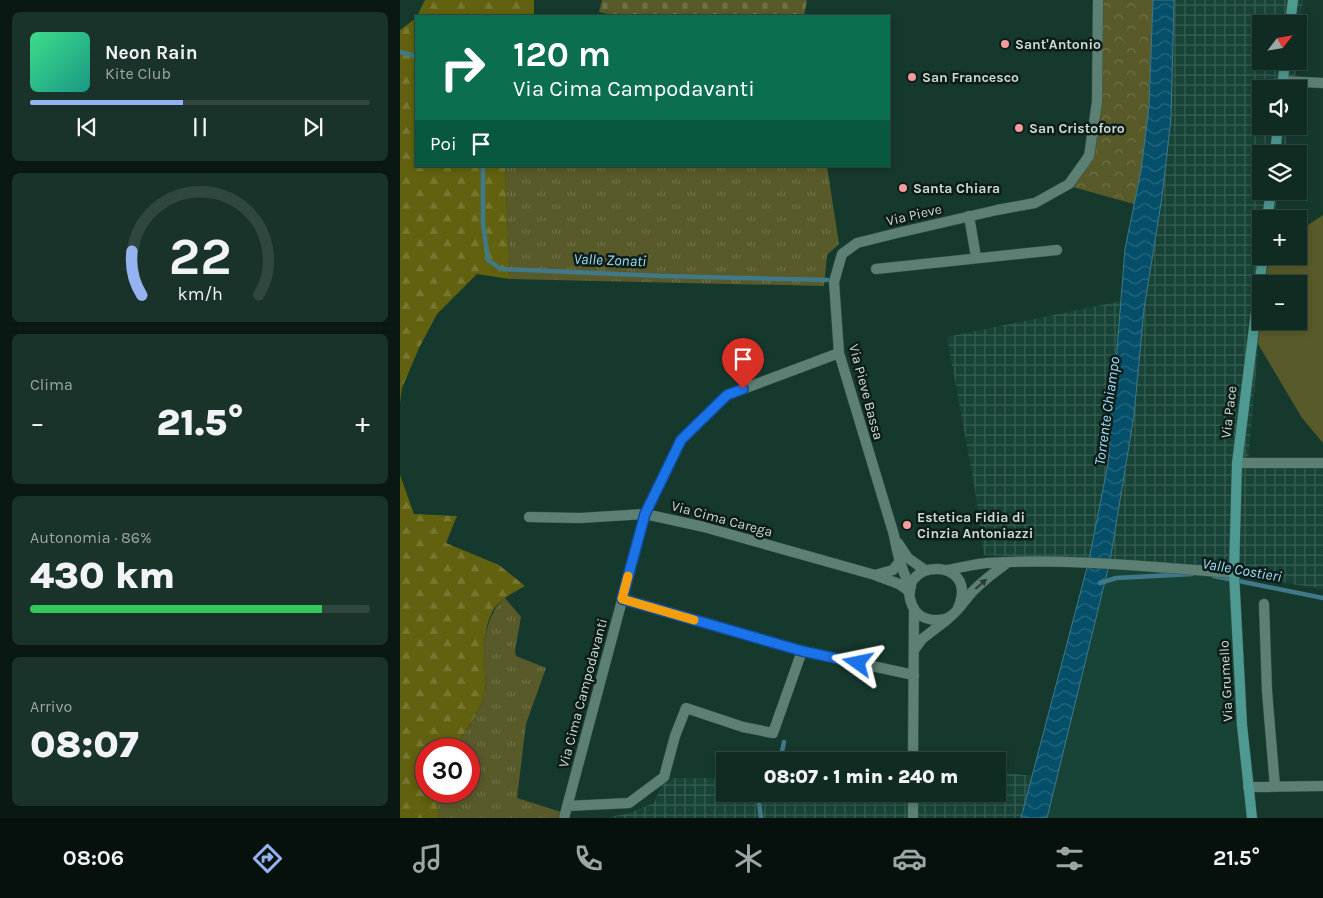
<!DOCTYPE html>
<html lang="it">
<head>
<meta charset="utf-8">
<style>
	:root { --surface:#102b22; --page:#19332a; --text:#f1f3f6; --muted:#9ca7a5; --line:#304740; --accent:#95b2f1 }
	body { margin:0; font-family:Karla,sans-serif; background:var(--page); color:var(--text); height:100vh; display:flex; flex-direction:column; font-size:19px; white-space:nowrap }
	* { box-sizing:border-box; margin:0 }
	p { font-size:16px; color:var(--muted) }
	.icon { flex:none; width:28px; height:28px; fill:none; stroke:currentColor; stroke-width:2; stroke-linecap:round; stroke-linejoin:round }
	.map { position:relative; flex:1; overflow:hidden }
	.drawer { display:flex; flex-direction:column; gap:12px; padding:12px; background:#091813; width:400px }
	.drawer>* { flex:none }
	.banner { position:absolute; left:15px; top:15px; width:475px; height:152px; border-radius:0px; box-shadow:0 2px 8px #0003,0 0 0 1px var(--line); background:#0b6e4f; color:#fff; overflow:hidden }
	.needle { width:32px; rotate:59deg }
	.fabs { position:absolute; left:852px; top:15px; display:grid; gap:10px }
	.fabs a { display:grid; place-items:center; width:55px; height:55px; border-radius:0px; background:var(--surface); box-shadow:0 2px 8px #0003,0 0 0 1px var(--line); font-size:25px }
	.speed { position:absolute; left:15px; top:738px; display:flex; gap:10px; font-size:25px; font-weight:700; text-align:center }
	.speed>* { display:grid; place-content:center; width:65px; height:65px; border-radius:50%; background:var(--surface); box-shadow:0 2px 8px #0003,0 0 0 1px var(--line); line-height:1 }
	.speed .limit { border:8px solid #d22; background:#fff; color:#111 }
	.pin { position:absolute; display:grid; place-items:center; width:42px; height:42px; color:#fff; margin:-51px -21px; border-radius:50% 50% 50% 0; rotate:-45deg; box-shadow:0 0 5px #0007 }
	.pin .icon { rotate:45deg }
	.me { position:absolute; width:55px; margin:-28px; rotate:282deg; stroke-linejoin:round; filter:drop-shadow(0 0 4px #0008) }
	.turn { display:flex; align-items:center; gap:18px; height:105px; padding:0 15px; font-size:22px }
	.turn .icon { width:65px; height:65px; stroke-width:2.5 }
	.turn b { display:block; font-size:35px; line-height:42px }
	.then { display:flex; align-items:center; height:48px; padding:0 15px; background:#0003; gap:10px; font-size:19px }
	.big { font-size:38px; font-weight:800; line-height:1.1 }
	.drawer .card { flex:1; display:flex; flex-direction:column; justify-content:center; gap:8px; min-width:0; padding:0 18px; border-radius:8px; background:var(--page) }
	.drawer .dial { align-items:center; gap:0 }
	.dial svg { height:130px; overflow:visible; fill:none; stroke:var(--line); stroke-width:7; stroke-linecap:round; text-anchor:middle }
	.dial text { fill:var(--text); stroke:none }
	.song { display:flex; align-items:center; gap:15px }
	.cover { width:60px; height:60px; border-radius:8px; background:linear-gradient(135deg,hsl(150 70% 55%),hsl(170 70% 35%)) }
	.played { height:5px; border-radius:2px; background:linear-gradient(90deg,var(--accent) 45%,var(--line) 45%) }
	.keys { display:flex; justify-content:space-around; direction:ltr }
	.heat { display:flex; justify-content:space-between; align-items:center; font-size:28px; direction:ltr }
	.charge { height:8px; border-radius:4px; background:linear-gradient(90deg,#34c759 86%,var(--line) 0) }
	.trip { position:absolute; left:316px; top:752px; width:290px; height:50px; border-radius:0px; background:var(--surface); box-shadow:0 2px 8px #0003,0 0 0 1px var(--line); font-weight:800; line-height:50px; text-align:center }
	.dock { display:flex; height:80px; justify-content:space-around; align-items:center; background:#06110e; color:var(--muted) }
	.dock .icon { width:35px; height:35px }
	.dock .on { color:var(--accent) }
	.dock b { font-size:22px; color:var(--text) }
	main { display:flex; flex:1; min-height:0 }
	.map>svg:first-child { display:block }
	.built { fill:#184437 }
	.industrial { fill:url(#industrial-grid) }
	.grass { fill:url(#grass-tufts) }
	.forest { fill:url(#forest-firs) }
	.cemetery { fill:url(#cemetery-stones) }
	.park { fill:url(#park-crowns) }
	.pitch { fill:#595a2a }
	.water { fill:url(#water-waves); stroke:#40798a }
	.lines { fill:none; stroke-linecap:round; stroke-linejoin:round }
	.stream { stroke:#40798a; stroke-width:4.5 }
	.minor-casing { stroke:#38544b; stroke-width:11 }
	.tertiary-casing { stroke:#38544b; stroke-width:11 }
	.secondary-casing { stroke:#38544b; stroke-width:11 }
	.minor { stroke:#5c8073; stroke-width:10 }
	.tertiary { stroke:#5c8073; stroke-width:10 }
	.secondary { stroke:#4e9992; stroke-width:10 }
	.oneway { fill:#253b33 }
	.route-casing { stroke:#114b97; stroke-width:12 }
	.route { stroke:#1a73e8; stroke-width:9 }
	.slow { stroke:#f59e0b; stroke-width:9 }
	.poi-dot { fill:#f59b9b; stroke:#0e1d18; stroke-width:2 }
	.labels { text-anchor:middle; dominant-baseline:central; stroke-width:5; stroke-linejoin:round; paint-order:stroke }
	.poi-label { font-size:14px; font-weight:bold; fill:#c9dbd4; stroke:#0e1d18; text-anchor:start }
	.street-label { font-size:14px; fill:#c9dbd4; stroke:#0e1d18 }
	.water-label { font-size:15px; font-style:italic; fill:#9fddfd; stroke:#0e1d18 }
</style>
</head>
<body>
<main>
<section class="drawer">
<div class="card">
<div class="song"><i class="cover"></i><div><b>Neon Rain</b><p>Kite Club</p></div></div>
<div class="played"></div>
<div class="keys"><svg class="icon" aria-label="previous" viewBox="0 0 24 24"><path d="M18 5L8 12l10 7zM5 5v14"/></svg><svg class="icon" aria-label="pause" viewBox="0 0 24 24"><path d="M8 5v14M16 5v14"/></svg><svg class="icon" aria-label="next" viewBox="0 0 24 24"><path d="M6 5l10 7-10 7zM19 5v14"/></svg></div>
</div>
<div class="card dial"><svg viewBox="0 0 100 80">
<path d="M14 69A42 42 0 1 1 86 69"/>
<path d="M14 69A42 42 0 0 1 8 42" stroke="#95b2f1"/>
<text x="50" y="56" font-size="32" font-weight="700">22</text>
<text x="50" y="72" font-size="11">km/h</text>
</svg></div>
<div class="card"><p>Clima</p>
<div class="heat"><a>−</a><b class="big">21.5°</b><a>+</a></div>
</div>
<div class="card"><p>Autonomia · 86%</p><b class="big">430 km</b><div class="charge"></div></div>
<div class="card"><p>Arrivo</p><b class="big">08:07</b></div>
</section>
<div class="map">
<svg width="923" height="818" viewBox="0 0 923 818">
	<defs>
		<pattern id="industrial-grid" width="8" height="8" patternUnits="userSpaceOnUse" patternTransform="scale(1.25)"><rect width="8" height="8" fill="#184437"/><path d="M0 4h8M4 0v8" fill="none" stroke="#385e53"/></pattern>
		<pattern id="grass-tufts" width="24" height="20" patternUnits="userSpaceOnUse" patternTransform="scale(1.25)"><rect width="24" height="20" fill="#595a2a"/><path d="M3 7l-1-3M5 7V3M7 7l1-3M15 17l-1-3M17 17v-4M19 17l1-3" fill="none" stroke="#707148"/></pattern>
		<pattern id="forest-firs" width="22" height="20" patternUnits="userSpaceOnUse" patternTransform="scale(1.25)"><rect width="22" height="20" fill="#61610f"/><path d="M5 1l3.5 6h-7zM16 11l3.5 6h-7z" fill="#767731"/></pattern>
		<pattern id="cemetery-stones" width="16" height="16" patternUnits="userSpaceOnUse" patternTransform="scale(1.25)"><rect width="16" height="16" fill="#595a2a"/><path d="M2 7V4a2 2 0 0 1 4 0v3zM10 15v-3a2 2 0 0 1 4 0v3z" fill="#707148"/></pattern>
		<pattern id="park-crowns" width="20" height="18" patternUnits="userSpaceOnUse" patternTransform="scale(1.25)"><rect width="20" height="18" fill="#595a2a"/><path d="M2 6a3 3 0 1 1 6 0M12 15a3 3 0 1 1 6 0" fill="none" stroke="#707148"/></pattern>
		<pattern id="water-waves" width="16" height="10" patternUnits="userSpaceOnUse" patternTransform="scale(1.25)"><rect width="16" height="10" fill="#054f6a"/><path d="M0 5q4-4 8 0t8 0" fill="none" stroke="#28687e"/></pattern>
	</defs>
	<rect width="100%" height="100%" fill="#16392e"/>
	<!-- built -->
	<path class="built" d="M710,561L831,574L850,818H647Z"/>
	<!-- industrial -->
	<path class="industrial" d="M774,0H903L899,43V24H861V61H897L894,89H861V126H889L884,154H861V191H878L874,219H861V256H869L865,284H861V316L848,462L923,465V589L831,574L710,561L734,415L744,309L762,197L771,118Z
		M721,301L708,464L689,560L584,555L575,490L547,337Z
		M598,772L632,776L621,818H205L229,813L254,803L265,778H325V794H598Z"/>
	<!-- grass -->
	<path class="grass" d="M105,166H427L439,244L427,255L424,286L110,279Z
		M105,598L121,617L115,651L116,656L146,668L126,724L117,798L161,812L158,818H39L37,791H69V749H54C63,734 78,717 83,699C88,685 84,672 84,657C84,636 88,612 105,598Z"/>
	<!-- forest -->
	<path class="forest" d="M25,0H134V16H17Z
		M16,18V166H105L110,279L77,274L37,314L19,348L2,388L0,403V30Z
		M0,475L14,514L57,516L46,543L99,565L125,586C116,591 106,596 99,603C86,615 84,640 84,657C84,671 88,685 83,699C78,716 63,734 54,749H26V791H37L39,818H0Z"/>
	<!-- cemetery -->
	<path class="cemetery" d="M202,0H407L404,16H216L199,12Z"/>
	<!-- park -->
	<path class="park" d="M697,0H753L749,107L741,171L734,204L662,184L679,167L694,136Z"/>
	<!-- pitch -->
	<path class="pitch" d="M923,215V443L902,418L858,344L861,316V321H899V284H865L869,256H899V231Z"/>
	<!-- water -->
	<path class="water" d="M753,0H774L771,118L762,197L744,309L734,415L710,561L647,818H621L689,560L708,464L725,249L741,171L749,107Z"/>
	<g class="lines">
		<!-- stream -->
		<path class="stream" d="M0,52L16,56
			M83,166V223L88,260L101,269L263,276L428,280
			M814,576L923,598
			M700,583L716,578L792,574
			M380,761L384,742
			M358,794L361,818"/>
		<!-- minor casing -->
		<g class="minor-casing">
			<path id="minor" d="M569,216L576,257
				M476,269L657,250
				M837,463H923
				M129,517L180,518L245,514L304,527L475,575L499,584L510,592
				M498,543L508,558L525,570
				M475,575L493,570L500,561
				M511,587C501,571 497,553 494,535L439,353L434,282L442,254L457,243L493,234L597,210L635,203L669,184L689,156L697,102L698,0
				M222,599L402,651L514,675
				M864,604L867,691L875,787
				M848,787L923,786
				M167,806L229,803L264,777L275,736L286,708L343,727L373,733L402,651
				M164,818L245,514L281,440L327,395L439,353"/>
		</g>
		<!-- tertiary casing -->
		<g class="tertiary-casing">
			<path id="tertiary" d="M882,81L923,83
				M546,570C560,568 574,564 587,563C669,558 752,567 834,573
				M558,608C581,555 493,558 512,605C516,615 526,620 537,620C541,620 547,619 551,616C560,609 566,598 574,590C584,580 596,571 607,563
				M514,650L522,639L548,619
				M513,761L514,608
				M513,818V794"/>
		</g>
		<!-- secondary casing -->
		<g class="secondary-casing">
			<path id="secondary" d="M890,24L893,0
				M882,89L885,61
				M875,154L878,126
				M867,219L871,191
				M852,818L842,725L834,573L837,463L863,256"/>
		</g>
		<!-- minor -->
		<use href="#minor" class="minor"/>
		<!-- tertiary -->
		<use href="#tertiary" class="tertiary"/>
		<!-- secondary -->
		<use href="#secondary" class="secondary"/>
	</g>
	<!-- one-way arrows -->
	<defs><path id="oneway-solid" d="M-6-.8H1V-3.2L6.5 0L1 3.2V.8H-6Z" transform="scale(1.25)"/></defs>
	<use class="oneway" href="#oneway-solid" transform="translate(581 584) rotate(-41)"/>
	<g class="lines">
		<!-- route casing -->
		<g class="route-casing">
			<path id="route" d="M343,389L327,395L281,440L245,514L222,599L402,651L458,663"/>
		</g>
		<!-- route -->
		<use href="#route" class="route"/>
		<!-- slow -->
		<path class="slow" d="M228,576L222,599L294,620"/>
	</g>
	<!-- markers -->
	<g class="poi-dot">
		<circle cx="605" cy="44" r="5"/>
		<circle cx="512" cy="77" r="5"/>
		<circle cx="619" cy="128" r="5"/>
		<circle cx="503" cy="188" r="5"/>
		<circle cx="507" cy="525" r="5"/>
	</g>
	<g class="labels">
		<!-- poi labels -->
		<g class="poi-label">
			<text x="615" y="44">Sant'Antonio</text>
			<text x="522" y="77">San Francesco</text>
			<text x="629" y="128">San Cristoforo</text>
			<text x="513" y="188">Santa Chiara</text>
			<text x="517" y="517">Estetica Fidia di<tspan x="517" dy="16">Cinzia Antoniazzi</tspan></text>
		</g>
		<!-- street labels -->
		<g class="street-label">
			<text transform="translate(514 215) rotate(-13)">Via Pieve</text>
			<text transform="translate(466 392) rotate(75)">Via Pieve Bassa</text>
			<text transform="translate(829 412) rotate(-83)">Via Pace</text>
			<text transform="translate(322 519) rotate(15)">Via Cima Carega</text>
			<text transform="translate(826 681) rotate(-93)">Via Grumello</text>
			<text transform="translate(183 693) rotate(-75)">Via Cima Campodavanti</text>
		</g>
		<!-- water labels -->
		<g class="water-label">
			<text transform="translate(210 260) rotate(2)">Valle Zonati</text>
			<text transform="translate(707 411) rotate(-82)">Torrente Chiampo</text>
			<text transform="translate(842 570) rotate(10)">Valle Costieri</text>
		</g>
	</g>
</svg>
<div class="fabs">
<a><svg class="needle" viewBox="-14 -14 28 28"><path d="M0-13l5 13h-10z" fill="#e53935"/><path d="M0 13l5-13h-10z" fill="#9ca7a5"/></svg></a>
<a><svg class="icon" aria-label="sound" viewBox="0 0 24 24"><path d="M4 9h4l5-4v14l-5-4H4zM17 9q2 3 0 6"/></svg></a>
<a><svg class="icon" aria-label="layers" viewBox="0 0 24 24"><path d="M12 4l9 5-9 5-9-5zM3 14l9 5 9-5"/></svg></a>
<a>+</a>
<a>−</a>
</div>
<div class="speed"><div class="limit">30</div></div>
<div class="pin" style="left:343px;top:389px;background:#d93025"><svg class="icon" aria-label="arrive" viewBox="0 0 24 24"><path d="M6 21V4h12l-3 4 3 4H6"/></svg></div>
<svg class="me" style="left:458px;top:663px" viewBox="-20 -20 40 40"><path d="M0-17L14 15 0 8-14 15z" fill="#1a73e8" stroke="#fff" stroke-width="4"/></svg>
<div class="trip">08:07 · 1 min · 240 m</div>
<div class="banner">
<div class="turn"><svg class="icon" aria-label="right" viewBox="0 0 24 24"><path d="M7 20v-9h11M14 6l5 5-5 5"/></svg><div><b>120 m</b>Via Cima Campodavanti</div></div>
<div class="then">Poi<svg class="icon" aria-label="arrive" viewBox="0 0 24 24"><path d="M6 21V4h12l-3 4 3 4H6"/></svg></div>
</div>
</div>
</main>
<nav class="dock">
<b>08:06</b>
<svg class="icon on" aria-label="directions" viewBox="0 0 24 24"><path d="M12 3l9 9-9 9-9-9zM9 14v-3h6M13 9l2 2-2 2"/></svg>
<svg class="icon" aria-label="music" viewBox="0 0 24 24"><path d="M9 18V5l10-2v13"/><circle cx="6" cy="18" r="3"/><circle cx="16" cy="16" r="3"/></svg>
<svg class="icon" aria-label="phone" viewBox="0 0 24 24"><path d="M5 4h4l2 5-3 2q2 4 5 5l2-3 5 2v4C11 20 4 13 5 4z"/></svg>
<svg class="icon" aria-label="climate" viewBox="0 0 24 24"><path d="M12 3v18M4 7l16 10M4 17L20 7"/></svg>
<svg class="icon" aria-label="car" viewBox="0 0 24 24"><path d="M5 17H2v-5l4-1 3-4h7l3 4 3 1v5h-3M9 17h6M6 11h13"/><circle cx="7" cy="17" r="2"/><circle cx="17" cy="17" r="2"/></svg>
<svg class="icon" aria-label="filters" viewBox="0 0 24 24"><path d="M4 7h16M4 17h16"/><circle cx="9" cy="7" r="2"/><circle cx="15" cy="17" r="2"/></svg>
<b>21.5°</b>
</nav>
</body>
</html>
